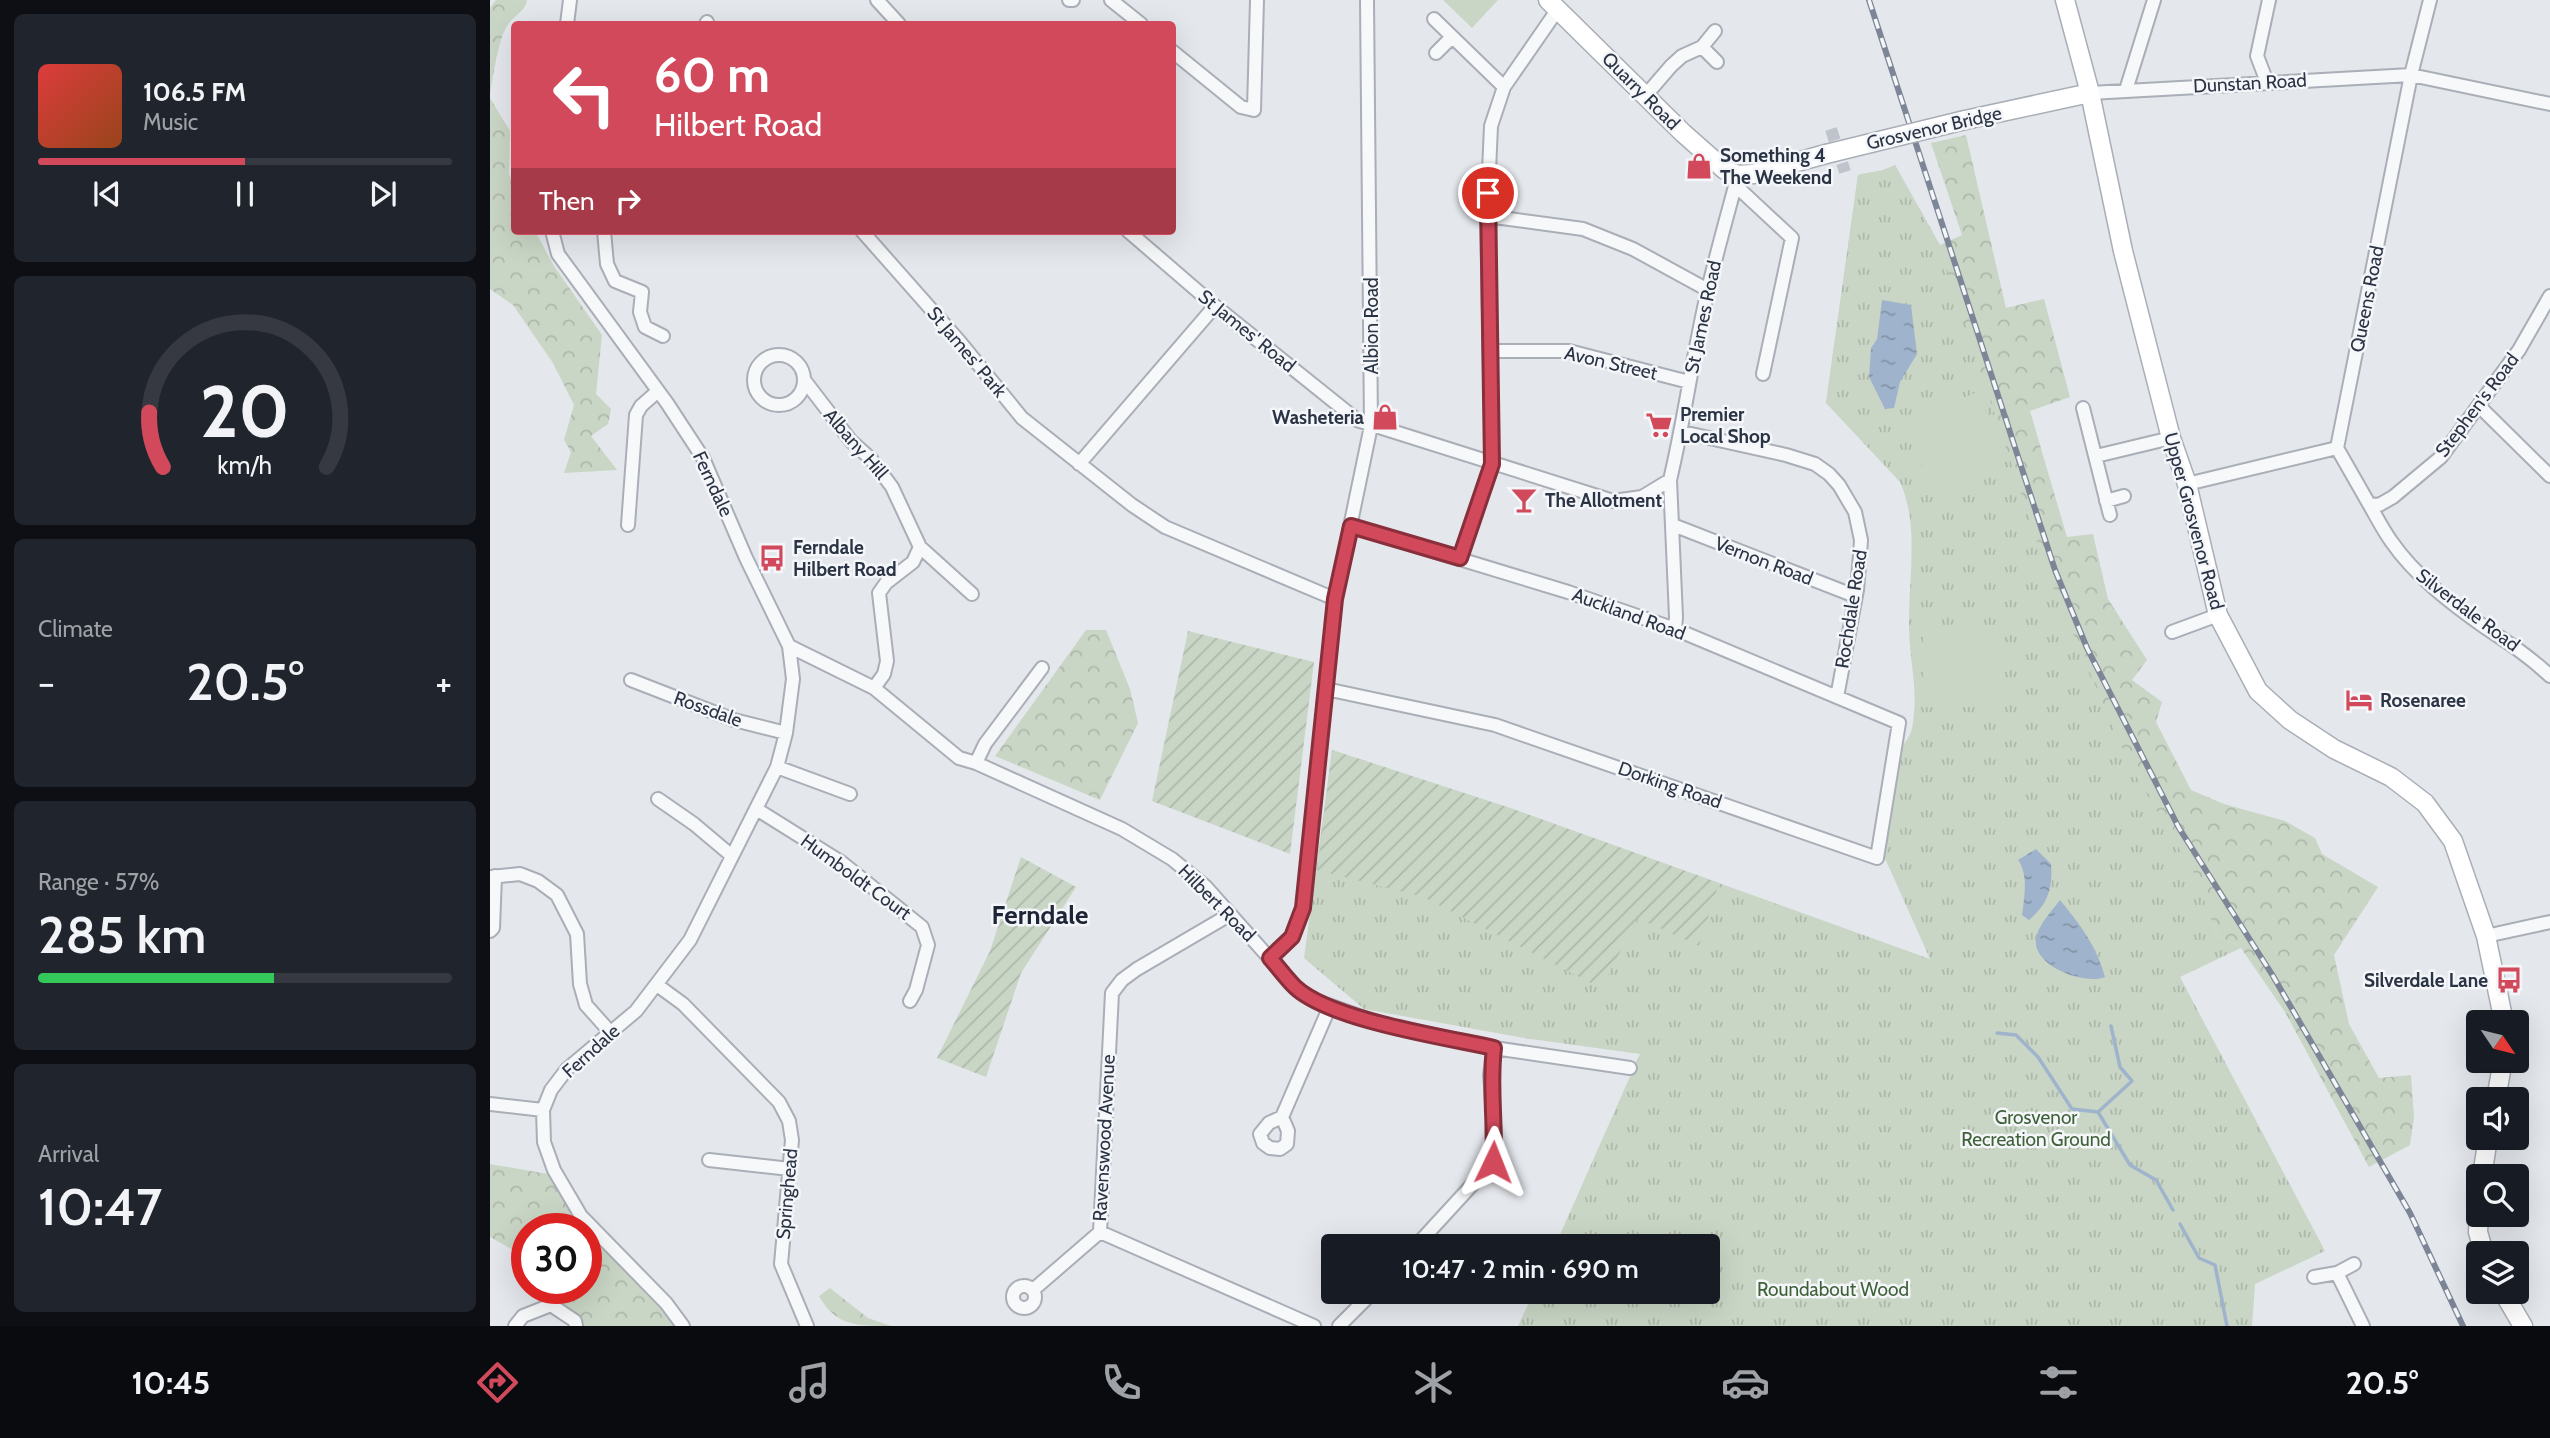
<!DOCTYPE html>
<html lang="en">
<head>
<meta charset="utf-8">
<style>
	:root { --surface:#171b24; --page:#20242c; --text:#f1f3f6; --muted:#9ea1a6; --line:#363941; --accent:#d1495b }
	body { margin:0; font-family:Cabin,sans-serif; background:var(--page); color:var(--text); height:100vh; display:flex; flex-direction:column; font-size:26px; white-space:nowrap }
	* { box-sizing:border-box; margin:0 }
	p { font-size:23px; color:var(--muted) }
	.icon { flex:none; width:38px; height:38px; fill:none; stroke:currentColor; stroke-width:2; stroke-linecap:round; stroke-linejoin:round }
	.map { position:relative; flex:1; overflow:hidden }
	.details { display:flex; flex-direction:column; gap:14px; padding:14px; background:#0d0f14; width:490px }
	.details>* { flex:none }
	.top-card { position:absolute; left:21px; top:21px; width:665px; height:214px; border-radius:7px; box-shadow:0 7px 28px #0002; background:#d1495b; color:#fff; overflow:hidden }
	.needle { width:46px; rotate:125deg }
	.fabs { position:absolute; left:1976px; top:1010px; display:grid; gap:14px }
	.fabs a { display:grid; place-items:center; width:63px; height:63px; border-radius:7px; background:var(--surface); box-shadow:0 7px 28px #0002; font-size:35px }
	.speed { position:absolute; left:21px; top:1213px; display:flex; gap:14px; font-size:35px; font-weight:700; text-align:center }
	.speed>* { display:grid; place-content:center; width:91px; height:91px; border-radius:50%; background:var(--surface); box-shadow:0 7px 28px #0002; line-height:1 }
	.speed .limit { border:10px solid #d22; background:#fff; color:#111 }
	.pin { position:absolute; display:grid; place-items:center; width:60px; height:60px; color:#fff; margin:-30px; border:4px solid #fff; border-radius:50%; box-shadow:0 2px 7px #0007 }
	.me { position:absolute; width:77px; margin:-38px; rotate:2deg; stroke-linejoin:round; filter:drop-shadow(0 0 5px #0008) }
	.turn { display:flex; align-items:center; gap:24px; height:147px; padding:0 28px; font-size:32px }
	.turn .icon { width:91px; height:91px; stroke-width:2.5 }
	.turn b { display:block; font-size:49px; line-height:60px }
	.then { display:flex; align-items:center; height:66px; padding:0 28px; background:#0003; gap:14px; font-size:26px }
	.big { font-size:52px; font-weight:600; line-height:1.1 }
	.details .widget { flex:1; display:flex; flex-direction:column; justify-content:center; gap:10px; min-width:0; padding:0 24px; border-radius:10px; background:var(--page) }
	.details .dial { align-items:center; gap:0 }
	.dial svg { height:182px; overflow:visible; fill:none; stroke:var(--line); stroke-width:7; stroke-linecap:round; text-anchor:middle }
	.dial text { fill:var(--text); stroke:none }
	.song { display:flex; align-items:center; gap:21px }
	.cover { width:84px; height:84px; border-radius:10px; background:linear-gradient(135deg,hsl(0 70% 55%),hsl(20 70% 35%)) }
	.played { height:7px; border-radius:4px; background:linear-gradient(90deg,var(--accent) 50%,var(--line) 50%) }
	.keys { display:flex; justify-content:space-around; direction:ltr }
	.heat { display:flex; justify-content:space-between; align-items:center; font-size:38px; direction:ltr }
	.charge { height:10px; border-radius:5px; background:linear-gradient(90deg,#34c759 57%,var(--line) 0) }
	.trip { position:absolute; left:831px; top:1234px; width:399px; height:70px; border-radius:7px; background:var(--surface); box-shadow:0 7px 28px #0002; font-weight:600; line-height:70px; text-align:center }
	.menu { display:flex; height:112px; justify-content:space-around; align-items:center; background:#090b0e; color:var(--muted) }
	.menu .icon { width:49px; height:49px }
	.menu .current { color:var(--accent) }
	.menu b { font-size:32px; color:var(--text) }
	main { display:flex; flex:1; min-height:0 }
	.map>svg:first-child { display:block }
	.forest { fill:url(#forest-crowns) }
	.park { fill:url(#park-tufts) }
	.garden { fill:url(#garden-furrows) }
	.pitch { fill:#c9d6c5 }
	.water { fill:url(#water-ripples) }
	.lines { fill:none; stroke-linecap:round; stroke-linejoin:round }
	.stream { stroke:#9fb4cc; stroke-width:3.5 }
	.street-tunnel { stroke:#bfc3cb; stroke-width:12; stroke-dasharray:12 6; stroke-linecap:butt }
	.street-casing { stroke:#a9aeb7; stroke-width:16 }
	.secondary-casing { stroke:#a9aeb7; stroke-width:21 }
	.street { stroke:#f7f8fa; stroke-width:12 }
	.secondary { stroke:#fff; stroke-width:18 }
	.rail-casing { stroke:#7d8696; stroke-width:6 }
	.rail { stroke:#f4f6f9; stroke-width:3.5; stroke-dasharray:10; stroke-linecap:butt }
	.secondary-bridge-casing { stroke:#a9aeb7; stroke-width:21; stroke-linecap:butt }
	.secondary-bridge { stroke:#fff; stroke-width:18 }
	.route-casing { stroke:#882f3b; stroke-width:18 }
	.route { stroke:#d1495b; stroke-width:12 }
	.labels { text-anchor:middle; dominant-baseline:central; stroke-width:5; stroke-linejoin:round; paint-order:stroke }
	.street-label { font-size:19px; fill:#2b3445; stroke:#f4f6f9 }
	.poi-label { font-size:19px; font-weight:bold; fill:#2b3445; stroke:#f4f6f9; text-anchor:start }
	.park-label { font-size:19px; fill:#3f6138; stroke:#f4f6f9 }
	.district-label { font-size:26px; font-weight:bold; fill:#1d2536; stroke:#f4f6f9 }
</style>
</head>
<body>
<main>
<section class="details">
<div class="widget">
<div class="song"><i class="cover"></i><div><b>106.5 FM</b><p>Music</p></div></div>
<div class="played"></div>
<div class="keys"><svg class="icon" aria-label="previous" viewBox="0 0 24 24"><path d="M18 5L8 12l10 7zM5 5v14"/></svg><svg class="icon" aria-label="pause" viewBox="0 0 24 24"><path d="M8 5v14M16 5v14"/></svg><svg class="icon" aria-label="next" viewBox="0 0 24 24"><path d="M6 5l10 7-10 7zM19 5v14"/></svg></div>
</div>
<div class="widget dial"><svg viewBox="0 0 100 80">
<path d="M14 69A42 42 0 1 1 86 69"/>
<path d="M14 69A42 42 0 0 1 8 45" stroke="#d1495b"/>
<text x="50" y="56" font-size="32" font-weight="700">20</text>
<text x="50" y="72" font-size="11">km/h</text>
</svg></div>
<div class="widget"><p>Climate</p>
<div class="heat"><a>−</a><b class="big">20.5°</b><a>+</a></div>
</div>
<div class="widget"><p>Range · 57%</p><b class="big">285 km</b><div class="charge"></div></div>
<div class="widget"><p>Arrival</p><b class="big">10:47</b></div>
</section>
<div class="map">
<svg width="2060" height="1326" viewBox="0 0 2060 1326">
	<defs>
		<pattern id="forest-crowns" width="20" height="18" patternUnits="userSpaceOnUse" patternTransform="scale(1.75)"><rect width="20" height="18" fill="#c9d6c5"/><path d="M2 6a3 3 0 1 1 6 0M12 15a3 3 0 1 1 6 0" fill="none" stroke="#adb8ab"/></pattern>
		<pattern id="park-tufts" width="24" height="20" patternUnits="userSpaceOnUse" patternTransform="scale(1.75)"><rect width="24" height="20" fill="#c9d6c5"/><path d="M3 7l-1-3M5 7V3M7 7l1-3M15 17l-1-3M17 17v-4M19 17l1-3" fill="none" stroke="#adb8ab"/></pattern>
		<pattern id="garden-furrows" width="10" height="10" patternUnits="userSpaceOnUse" patternTransform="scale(1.75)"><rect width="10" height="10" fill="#c9d6c5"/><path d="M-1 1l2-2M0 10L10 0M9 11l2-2" fill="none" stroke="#adb8ab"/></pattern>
		<pattern id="water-ripples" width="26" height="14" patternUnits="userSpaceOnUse" patternTransform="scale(1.75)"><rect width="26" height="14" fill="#9fb4cc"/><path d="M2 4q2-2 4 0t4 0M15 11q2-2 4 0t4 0" fill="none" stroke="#8293a7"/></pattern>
	</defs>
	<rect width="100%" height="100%" fill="#e4e7ec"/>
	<!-- forest -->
	<path class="forest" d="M6,0H37C36,11 23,16 17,26C8,40 3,77 0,95V8Z
		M0,98L20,131L19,174L24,186V231H45L64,266L112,335L106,394L121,409L118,424L101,436L127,470L74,473L81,452L74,440L84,405L63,363L23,305L0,289Z
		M1476,135L1516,308L1554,299L1580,397L1540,411L1577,537L1603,534L1618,599L1657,660L1642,680L1672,702L1666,722L1701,790L1734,804L1795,821L1825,838L1832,854L1888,887L1844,955L1859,1024L1889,1078L1921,1075L1924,1118L1920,1145L1879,1167L1795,1012L1751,948L1727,935L1723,924L1653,817L1498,486L1336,403L1368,175C1384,171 1389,173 1405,165L1450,245L1472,235L1441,143Z
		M596,630H616L640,689L648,723L610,800L505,756Z
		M0,1164L58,1174L91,1222L174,1306L189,1326H93C82,1310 64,1305 56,1288H96V1228H37V1258L0,1237Z
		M340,1288L378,1318L401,1326C366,1326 346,1326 329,1296Z"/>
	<!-- park -->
	<path class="park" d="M1405,165L1449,245L1559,578L1640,766L1705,875L1727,935L1751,948L1690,977L1835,1251L1765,1284L1762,1326H1028L1044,1292H1218V1246H1065L1150,1054L1034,1038L874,1009L814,958L842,750L1020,808L1440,959L1394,856L1411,747C1421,737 1423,728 1424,713C1427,685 1419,655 1419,627C1418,579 1430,527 1410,482L1336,403L1368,175C1384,171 1389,173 1405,165Z"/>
	<!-- garden -->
	<path class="garden" d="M698,631L824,662L800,854L662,801Z
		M842,750L1020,808L1229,883L1209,946L1148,918L1111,988L933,897L827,870Z
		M531,857L586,887L531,973L496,1077L447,1058L500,951Z"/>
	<!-- pitch -->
	<path class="pitch" d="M953,0H1008L982,28Z
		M1490,391L1512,466L1443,495L1415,421Z
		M1506,633V707H1433V634Z"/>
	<!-- water -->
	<path class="water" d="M1392,300L1421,305L1427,354L1410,382L1404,408L1395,409L1379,377L1381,348L1387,339Z
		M1546,849L1561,864C1563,888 1558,904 1539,920L1532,915C1534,898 1539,875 1528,860Z
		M1570,900C1590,924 1607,947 1615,977C1596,985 1548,968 1546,944C1544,929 1562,911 1570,900Z"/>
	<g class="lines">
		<!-- stream -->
		<path class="stream" d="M1507,1033L1526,1035L1548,1057L1582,1109L1608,1112L1642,1081L1630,1067L1621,1026
			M1608,1112L1640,1165L1666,1180L1683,1210
			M1690,1224L1709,1258L1725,1265L1737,1326"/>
		<!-- street-tunnel -->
		<path class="street-tunnel" d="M1341,129L1355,172"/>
		<!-- street casing -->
		<g class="street-casing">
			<path id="street" d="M387,0L409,24
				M579,0H583
				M621,0L651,24
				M944,19L1014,87
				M77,24L80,0
				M216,24L217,22
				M1212,47L1227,62
				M682,51L751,107L764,110L767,0
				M946,53L961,38
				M1777,82L1767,56L1779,0
				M1636,90L1664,0
				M1600,93L1921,75L2060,104
				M1156,95L1181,66L1192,56L1212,47L1225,31
				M1245,185L1302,238L1273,374
				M997,216L1093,229L1143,249L1218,290
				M62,231L68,254L177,403L213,458L256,558L299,646L303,679L296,733L287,767L200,940L146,1011L77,1069L61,1090L53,1110L54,1142L64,1170L91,1216L176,1303L193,1326
				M114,231L117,264L125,281L152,292L150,312L155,327L173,336
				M372,231L470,342L532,418L642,505L675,527L845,599
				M638,231L725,306L867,420L1123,501L1152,497L1180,480C1195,417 1203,353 1218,290C1227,251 1238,213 1248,175
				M1000,351H1079L1199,382
				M264 380a25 25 0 1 1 50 0a25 25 0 1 1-50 0Z
				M315,381L361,441L381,459L402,487L430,547L423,562L396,583L389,593L397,661L394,674L384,688
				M1989,406L2060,476
				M1593,408L1620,515
				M1192,432L1296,455L1325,464L1339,474L1349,485L1365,512L1371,540L1370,555L1367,590L1347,697
				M1847,448L1879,504L1889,505L1903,497L1951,457L2029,350L2060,296
				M1606,456L1681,438
				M589,464L725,306
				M1180,480L1186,617L1185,629
				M1697,484L1847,448L1921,75L1940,0
				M1616,501L1634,496
				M1879,504C1886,516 1893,530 1901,541C1925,576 1962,604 1996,628C2019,643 2040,657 2060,676
				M138,525L146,415L151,406L168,391
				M1183,525L1365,596
				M430,547L482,594
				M970,558L1002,464L997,216L1001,126L1014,87L1068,9
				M1682,632L1728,615
				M299,646L384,688L469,758L486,763L632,829L682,859L716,887L806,988L827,1001L889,1023L1004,1048L1140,1068
				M141,680L244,720L296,733
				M836,689L1005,725L1387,858L1409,723L1185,629L1078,592L861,526
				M486,763L495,744L552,668
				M287,767L360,794
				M168,799L204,824L242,856
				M268,810L351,862L432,927L438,945L426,990L420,1001
				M0,877L30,874L48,881L67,895L87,934L90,984L96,1005L121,1033
				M739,915L647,969L632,980L622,993L610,1232L824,1326
				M0,931L3,928L5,876
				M1996,936L2060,922
				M780,958L802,937L813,908L845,599L881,426L877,0
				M167,985L193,1004L289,1102L299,1121L302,1140L291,1264L317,1326
				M0,1104L53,1110
				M792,1117L779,1123L770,1134L773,1143L780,1148L790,1149L797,1144L798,1131L792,1117L840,1006
				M219,1160L300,1169
				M926,1246L1003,1162L1005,1135L1000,1075L1004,1048
				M1847,1273L1873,1326
				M1824,1277L1847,1273L1864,1264
				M523 1297a11 11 0 1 1 22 0a11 11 0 1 1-22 0Z
				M543,1290L610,1232
				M25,1326L33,1316L61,1305L85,1321L86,1326
				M849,1326L883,1292"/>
		</g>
		<!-- secondary casing -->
		<g class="secondary-casing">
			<path id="secondary" d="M1058,0L1193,133L1235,170L1248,175L1263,174L1336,154
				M1575,0L1600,93L1633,251L1681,438L1697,484L1728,615L1768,691L1800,720L1844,749L1901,777L1935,803L1963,841L1996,936L2014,1022
				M1475,120L1600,93
				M2006,1099L2013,1060
				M1992,1176L1998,1138
				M1989,1214L1988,1232L1994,1253
				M2013,1292L2033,1326"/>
		</g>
		<!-- street -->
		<use href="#street" class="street"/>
		<!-- secondary -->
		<use href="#secondary" class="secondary"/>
		<!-- rail casing -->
		<g class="rail-casing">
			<path id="rail" d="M1379,0L1565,570L1597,648L1689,828L1783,976L1920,1213L1973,1326"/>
		</g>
		<!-- rail -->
		<use href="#rail" class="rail"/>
		<!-- secondary-bridge casing -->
		<g class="secondary-bridge-casing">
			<path id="secondary-bridge" d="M1336,154L1475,120"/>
		</g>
		<!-- secondary-bridge -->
		<use href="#secondary-bridge" class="secondary-bridge"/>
	</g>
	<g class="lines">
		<!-- route casing -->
		<g class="route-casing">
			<path id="route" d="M998,193L1002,464L970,558L861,526L845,599L813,908L802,937L780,958C788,967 796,978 805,987C840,1020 954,1037 1004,1048C999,1087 1006,1124 1003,1162"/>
		</g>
		<!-- route -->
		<use href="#route" class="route"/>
	</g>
	<!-- icons -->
	<defs>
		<g id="shop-bare" transform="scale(2.1)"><path d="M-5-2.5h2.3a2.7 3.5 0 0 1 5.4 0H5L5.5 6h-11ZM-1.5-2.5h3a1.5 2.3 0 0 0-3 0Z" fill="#d1495b" stroke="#f4f6f9" stroke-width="2.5" paint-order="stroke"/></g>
		<g id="supermarket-bare" transform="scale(2.1)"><path d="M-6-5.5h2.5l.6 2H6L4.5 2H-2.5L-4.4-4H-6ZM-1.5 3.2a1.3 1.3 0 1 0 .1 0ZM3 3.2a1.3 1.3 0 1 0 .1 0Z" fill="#d1495b" stroke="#f4f6f9" stroke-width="2.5" paint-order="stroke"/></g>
		<g id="bar-bare" transform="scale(2.1)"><path d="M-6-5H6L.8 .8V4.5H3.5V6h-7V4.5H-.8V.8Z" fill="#d1495b" stroke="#f4f6f9" stroke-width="2.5" paint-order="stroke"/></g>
		<g id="bus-bare" transform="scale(2.1)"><path d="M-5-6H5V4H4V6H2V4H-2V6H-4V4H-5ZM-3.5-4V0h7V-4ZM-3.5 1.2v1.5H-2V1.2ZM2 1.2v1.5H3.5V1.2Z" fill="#d1495b" stroke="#f4f6f9" stroke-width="2.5" paint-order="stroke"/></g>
		<g id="hotel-bare" transform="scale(2.1)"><path d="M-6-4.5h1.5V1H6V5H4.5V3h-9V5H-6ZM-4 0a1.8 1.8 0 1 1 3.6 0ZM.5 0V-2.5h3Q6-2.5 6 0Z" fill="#d1495b" stroke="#f4f6f9" stroke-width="2.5" paint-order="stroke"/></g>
	</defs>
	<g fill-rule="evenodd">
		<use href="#shop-bare" x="1209" y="166"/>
		<use href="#shop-bare" x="895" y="417"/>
		<use href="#supermarket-bare" x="1169" y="425"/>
		<use href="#bar-bare" x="1034" y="500"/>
		<use href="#bus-bare" x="282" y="558"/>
		<use href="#hotel-bare" x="1869" y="700"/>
		<use href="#bus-bare" x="2019" y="980"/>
	</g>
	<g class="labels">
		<!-- street labels -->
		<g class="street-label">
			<text transform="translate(1760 83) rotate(-3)">Dunstan Road</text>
			<text transform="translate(1151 91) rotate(45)">Quarry Road</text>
			<text transform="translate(1444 128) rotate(-13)">Grosvenor Bridge</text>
			<text transform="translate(1877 299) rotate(-79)">Queens Road</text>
			<text transform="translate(1213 317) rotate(-78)">St James Road</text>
			<text transform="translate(881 326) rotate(-90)">Albion Road</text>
			<text transform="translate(757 331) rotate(39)">St James' Road</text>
			<text transform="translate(477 352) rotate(50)">St James' Park</text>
			<text transform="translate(1121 363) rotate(13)">Avon Street</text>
			<text transform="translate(1987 405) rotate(-53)">Stephen's Road</text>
			<text transform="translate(366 444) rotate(49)">Albany Hill</text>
			<text transform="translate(223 484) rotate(65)">Ferndale</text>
			<text transform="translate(1704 521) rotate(75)">Upper Grosvenor Road</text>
			<text transform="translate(1274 561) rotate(21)">Vernon Road</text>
			<text transform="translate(1361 609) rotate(-81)">Rochdale Road</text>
			<text transform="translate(1978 610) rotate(37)">Silverdale Road</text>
			<text transform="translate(1139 614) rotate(20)">Auckland Road</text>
			<text transform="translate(218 709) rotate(20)">Rossdale</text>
			<text transform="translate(1180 785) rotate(19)">Dorking Road</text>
			<text transform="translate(366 877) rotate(36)">Humboldt Court</text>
			<text transform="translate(727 903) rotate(45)">Hilbert Road</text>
			<text transform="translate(101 1051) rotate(-42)">Ferndale</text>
			<text transform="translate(614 1138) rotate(-87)">Ravenswood Avenue</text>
			<text transform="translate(297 1194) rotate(-85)">Springhead</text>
		</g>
		<!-- poi labels -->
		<g class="poi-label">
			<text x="1230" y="155">Something 4<tspan x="1230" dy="22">The Weekend</tspan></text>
			<text x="1190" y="414">Premier<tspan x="1190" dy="22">Local Shop</tspan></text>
			<text x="874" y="417" text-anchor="end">Washeteria</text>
			<text x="1055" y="500">The Allotment</text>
			<text x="303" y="547">Ferndale<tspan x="303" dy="22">Hilbert Road</tspan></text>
			<text x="1890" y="700">Rosenaree</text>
			<text x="1998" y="980" text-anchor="end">Silverdale Lane</text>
		</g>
		<!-- park labels -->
		<g class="park-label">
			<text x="1546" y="1117">Grosvenor<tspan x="1546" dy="22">Recreation Ground</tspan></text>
			<text x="1343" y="1289">Roundabout Wood</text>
		</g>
		<!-- district labels -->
		<g class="district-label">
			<text x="550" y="915">Ferndale</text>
		</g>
	</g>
</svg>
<div class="fabs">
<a><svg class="needle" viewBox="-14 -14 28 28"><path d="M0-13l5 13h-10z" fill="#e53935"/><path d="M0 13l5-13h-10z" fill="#9ea1a6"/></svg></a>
<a><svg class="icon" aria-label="sound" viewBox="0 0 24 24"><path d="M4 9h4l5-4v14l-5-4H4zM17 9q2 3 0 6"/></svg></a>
<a><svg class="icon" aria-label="search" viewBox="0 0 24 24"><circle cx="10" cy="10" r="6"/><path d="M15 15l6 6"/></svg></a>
<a><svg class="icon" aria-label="layers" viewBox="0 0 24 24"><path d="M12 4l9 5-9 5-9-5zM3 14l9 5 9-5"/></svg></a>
</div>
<div class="speed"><div class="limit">30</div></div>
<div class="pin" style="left:998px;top:193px;background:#d93025"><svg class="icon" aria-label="arrive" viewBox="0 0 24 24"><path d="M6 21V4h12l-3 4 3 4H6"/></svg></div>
<svg class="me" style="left:1003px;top:1162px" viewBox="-20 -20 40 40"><path d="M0-17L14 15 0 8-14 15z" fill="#d1495b" stroke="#fff" stroke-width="4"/></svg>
<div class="trip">10:47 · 2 min · 690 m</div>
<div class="top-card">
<div class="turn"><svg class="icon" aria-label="left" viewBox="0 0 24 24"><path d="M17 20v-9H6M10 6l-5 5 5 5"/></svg><div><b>60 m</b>Hilbert Road</div></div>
<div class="then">Then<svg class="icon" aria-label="right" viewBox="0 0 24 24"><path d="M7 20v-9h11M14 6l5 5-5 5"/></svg></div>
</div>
</div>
</main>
<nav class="menu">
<b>10:45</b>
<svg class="icon current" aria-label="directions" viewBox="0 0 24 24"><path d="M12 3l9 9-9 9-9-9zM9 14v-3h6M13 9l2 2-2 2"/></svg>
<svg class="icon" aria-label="music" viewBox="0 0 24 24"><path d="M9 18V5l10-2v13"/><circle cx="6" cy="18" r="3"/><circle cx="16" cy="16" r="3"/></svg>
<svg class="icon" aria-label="phone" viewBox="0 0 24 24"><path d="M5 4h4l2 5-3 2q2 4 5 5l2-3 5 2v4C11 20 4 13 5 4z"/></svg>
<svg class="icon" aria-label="climate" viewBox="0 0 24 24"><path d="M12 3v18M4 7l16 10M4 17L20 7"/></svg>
<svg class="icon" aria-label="car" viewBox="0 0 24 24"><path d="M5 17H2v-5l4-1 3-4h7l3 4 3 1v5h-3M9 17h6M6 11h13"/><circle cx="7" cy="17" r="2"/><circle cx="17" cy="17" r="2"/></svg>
<svg class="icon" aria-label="filters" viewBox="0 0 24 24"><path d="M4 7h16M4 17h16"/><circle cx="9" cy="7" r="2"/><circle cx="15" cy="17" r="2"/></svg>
<b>20.5°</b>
</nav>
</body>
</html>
